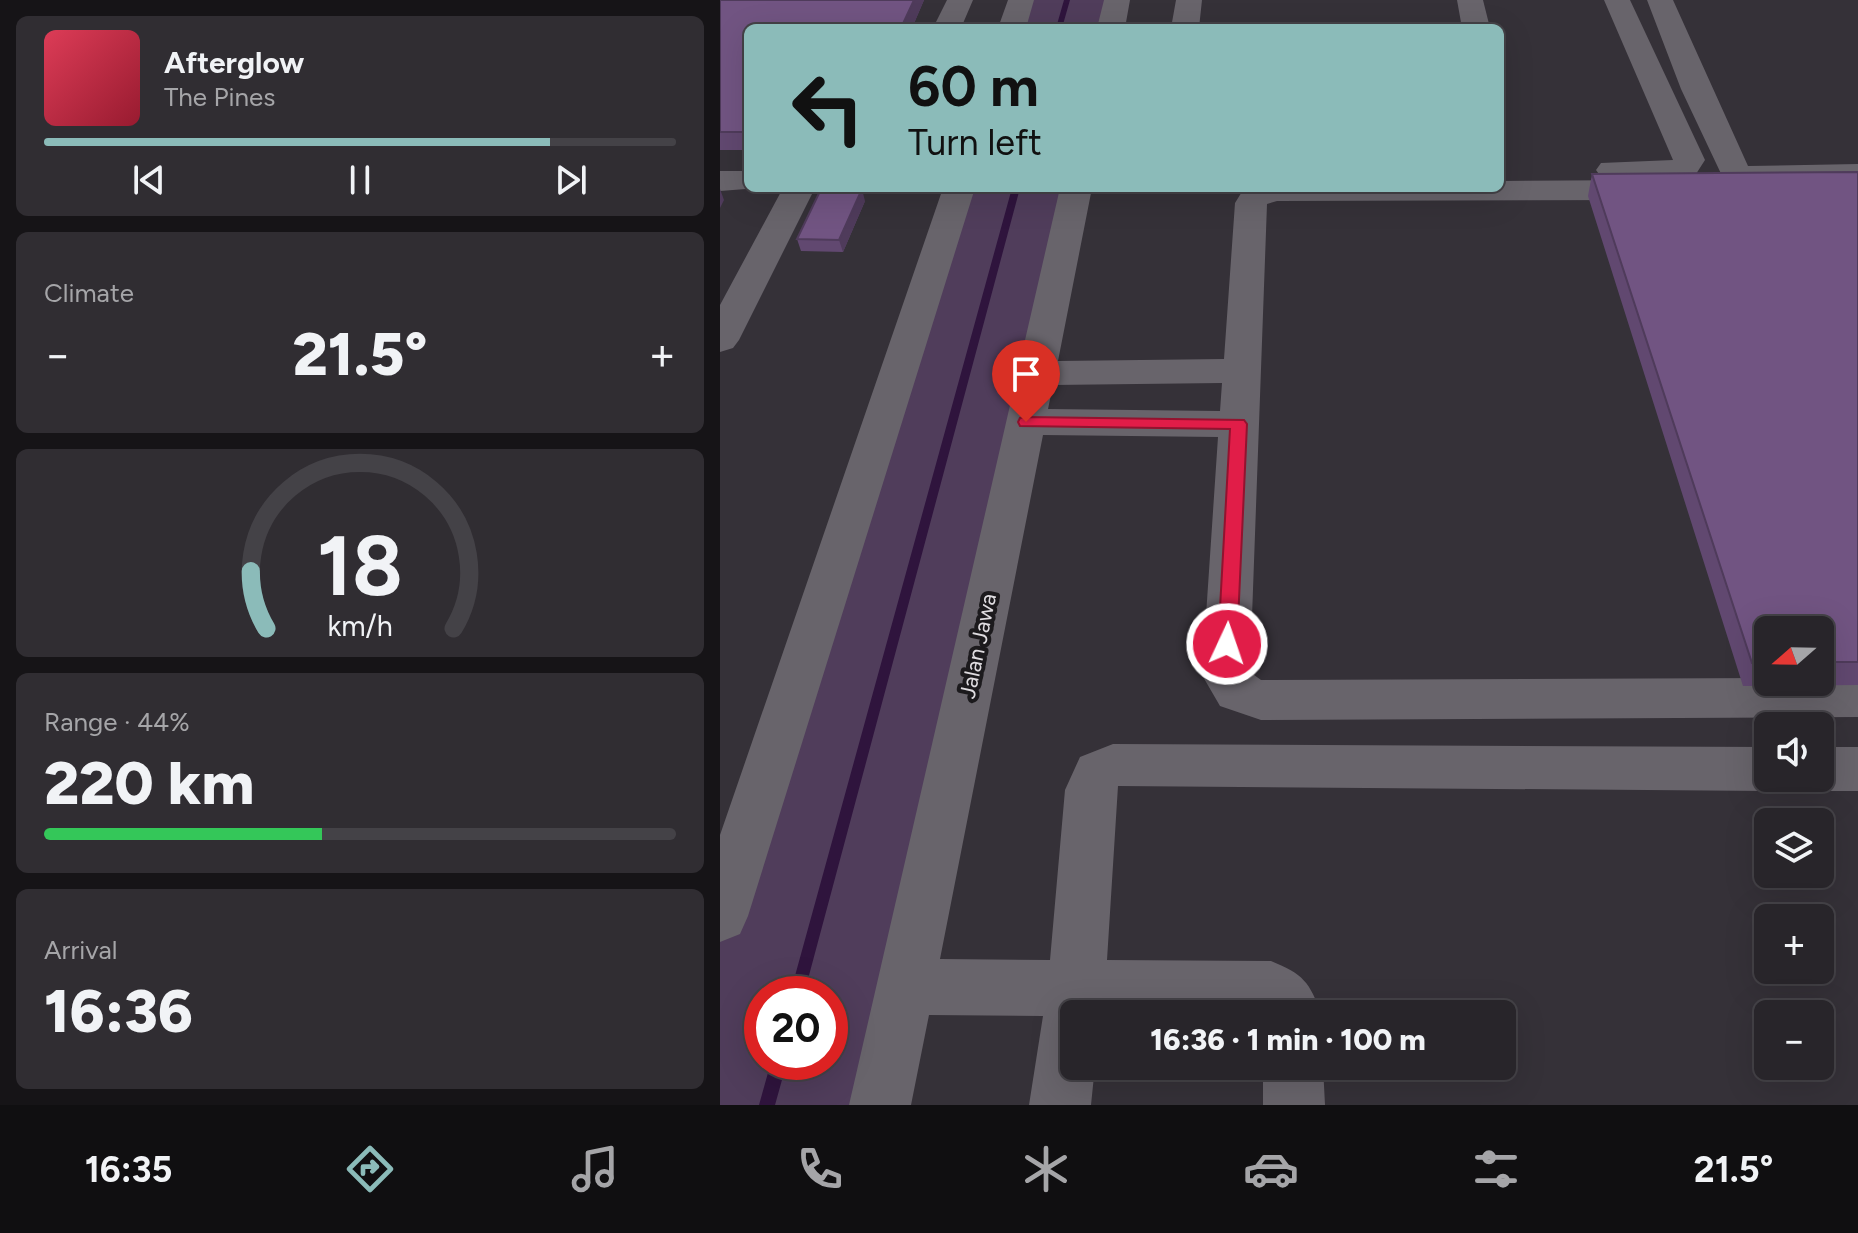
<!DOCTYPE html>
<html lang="en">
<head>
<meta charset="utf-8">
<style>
	:root { --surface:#28252a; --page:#302d32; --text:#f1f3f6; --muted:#a5a5a8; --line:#444247; --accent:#8bbbb9 }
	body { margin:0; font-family:Figtree,sans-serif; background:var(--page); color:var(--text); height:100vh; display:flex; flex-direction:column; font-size:30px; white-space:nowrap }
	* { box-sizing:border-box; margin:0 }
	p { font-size:26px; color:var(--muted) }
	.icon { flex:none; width:44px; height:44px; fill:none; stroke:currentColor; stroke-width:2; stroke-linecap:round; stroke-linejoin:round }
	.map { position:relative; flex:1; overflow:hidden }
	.panel { display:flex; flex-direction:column; gap:16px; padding:16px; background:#161417; width:720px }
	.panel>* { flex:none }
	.guide { position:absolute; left:24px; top:24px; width:760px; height:168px; border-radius:12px; box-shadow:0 8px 32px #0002,0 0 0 2px var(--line); background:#8bbbb9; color:#111; overflow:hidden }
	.needle { width:52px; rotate:250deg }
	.controls { position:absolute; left:1034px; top:616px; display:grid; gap:16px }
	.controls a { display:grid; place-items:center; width:80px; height:80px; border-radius:12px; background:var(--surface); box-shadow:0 8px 32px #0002,0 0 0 2px var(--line); font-size:40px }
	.speed { position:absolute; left:24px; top:976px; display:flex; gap:16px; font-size:40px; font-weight:700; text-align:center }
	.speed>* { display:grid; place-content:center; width:104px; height:104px; border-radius:50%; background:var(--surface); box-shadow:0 8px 32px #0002,0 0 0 2px var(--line); line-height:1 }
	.speed .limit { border:12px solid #d22; background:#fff; color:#111 }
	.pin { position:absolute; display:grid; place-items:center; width:68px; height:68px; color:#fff; margin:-82px -34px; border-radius:50% 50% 50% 0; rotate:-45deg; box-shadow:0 0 8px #0007 }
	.pin .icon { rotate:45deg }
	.me { position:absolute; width:88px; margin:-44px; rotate:3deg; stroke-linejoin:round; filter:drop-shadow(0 0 6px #0008) }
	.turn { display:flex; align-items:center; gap:28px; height:168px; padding:0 32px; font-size:36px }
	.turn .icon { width:104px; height:104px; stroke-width:2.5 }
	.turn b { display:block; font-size:56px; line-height:68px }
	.big { font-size:60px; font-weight:800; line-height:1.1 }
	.panel .tile { flex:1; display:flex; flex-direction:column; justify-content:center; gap:12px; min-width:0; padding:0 28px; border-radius:12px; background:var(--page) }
	.panel .dial { align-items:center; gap:0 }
	.dial svg { height:208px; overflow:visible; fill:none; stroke:var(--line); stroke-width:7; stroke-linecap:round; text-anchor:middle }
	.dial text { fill:var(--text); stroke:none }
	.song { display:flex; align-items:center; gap:24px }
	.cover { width:96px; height:96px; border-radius:12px; background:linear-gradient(135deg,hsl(350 70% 55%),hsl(350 70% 35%)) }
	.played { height:8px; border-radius:4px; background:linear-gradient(90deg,var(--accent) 80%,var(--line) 80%) }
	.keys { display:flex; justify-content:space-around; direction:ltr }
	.heat { display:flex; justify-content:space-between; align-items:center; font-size:44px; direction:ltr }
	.charge { height:12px; border-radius:6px; background:linear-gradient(90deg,#34c759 44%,var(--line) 0) }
	.trip { position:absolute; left:340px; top:1000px; width:456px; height:80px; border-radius:12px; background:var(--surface); box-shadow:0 8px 32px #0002,0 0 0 2px var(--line); font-weight:800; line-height:80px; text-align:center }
	.menu { display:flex; height:128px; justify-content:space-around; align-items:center; background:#100f11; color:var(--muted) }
	.menu .icon { width:56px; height:56px }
	.menu .active { color:var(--accent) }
	.menu b { font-size:36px; color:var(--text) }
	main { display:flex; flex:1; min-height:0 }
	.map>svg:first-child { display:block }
	.green { fill:#503d5b; fill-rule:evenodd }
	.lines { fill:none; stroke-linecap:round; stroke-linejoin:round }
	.stream { fill:#2f143d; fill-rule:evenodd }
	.minor { fill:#68646b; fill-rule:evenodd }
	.wall { fill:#614870; fill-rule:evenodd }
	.shaded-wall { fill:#4f3b5b }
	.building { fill:#715482; stroke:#4f3b5b; stroke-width:2 }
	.route { fill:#e11d48; stroke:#92132f; stroke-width:2 }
	.labels { text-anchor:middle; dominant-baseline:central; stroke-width:8; stroke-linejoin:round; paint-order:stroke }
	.street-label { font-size:22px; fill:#dfdce0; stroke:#1c1a1d }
</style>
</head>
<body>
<main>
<section class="panel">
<div class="tile">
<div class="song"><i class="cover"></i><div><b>Afterglow</b><p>The Pines</p></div></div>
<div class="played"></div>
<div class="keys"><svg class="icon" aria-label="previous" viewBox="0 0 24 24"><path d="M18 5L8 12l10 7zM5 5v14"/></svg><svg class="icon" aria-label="pause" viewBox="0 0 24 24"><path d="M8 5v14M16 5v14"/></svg><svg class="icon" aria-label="next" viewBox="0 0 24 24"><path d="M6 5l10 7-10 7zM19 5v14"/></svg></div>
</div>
<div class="tile"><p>Climate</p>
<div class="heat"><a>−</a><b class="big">21.5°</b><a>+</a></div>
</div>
<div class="tile dial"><svg viewBox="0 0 100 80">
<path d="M14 69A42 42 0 1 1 86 69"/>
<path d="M14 69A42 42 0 0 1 8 47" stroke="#8bbbb9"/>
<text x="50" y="56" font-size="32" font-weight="700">18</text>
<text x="50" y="72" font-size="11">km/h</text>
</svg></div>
<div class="tile"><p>Range · 44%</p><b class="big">220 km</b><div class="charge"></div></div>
<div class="tile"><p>Arrival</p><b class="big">16:36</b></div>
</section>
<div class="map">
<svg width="1138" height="1105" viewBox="0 0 1138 1105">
	<rect width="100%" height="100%" fill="#353138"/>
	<!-- green -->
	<path class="green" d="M301,0H397L391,28H292Z
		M239,188H357L160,1105H0V918ZM42,994H110V1062H42Z"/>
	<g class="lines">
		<!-- stream -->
		<path class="stream" d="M344,0H350L342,28H336Z
			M292,188H300L84,994H70Z
			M51,1062H67L55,1105H39Z"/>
		<!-- minor -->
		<path class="minor" d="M227,0H253L241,28H213Z
			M288,0H314L306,28H278Z
			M384,0H410L405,28H377Z
			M456,0H482L479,28H451Z
			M737,0H763L770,28H742Z
			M884,0H910L985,160L976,174C946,181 911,184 881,177L876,170L881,163L953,160Z
			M927,0H953L1028,166L1138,164V184L1026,186L1004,180L961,89Z
			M0,171H28V188H39L0,191Z
			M928,180L939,183L944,190L939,197L928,200L557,201L547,204L530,672L541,680L1048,678V682H1100V678L1138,677V717L541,720L500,706L482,675L498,437L323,435L220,959L330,960L345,790L360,757L393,744L1048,747V778H1069L1066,784L1048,791L398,786L387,960L551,961C583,974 590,982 601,1014H354V1066H375L371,1105H309L323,1016L209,1015L191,1105H129L340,188H372L338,361L504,359L515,203L523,190L780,188V181ZM502,383L500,411L328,409L333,385Z
			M63,188H95L19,340L13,348L0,352V305Z
			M223,188H255L28,916L20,934L0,942V835Z
			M1100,747H1138V791H1100L1082,784L1079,778H1100Z
			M543,1066H603L605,1105H543Z"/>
	</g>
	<!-- wall -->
	<path class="wall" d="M0,0H204L192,28H28V150H0Z
		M1138,172V685L1023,686L868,196L872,174ZM1048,630H1100V682H1048Z
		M145,201L123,252L81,251L77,239Z"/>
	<!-- shaded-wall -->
	<path class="shaded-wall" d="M194,0H204L192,28H181Z
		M0,189L4,200L0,208Z
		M142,189L145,201L123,252L119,240Z"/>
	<!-- building -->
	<path class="building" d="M0,0H194L181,28H28V132H0Z
		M1138,172V662H1100V630H1048V663H1032L872,174Z
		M101,189H142L119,240L77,239Z"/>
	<!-- route -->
	<path class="route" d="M306,417L524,420L527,424L517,644L514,649H500L498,644L510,429L300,426L298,422L300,418Z"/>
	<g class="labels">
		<!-- street labels -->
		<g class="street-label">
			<text transform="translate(258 646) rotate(-78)">Jalan Jawa</text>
		</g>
	</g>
</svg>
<div class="controls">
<a><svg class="needle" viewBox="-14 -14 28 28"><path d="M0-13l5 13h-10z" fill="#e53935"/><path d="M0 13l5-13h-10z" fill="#a5a5a8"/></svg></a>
<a><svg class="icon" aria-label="sound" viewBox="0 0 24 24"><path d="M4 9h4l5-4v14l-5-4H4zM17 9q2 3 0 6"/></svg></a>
<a><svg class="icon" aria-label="layers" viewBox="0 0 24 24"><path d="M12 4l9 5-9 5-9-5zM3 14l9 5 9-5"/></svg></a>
<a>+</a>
<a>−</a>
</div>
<div class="speed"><div class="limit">20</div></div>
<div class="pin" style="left:306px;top:422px;background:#d93025"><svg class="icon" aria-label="arrive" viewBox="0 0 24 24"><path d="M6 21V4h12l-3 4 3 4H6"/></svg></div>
<svg class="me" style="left:507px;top:644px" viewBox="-20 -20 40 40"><circle r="17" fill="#e11d48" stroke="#fff" stroke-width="3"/><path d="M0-11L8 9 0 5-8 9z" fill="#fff"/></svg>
<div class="trip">16:36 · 1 min · 100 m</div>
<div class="guide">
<div class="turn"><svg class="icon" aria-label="left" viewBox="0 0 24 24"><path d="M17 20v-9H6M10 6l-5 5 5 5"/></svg><div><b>60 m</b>Turn left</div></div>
</div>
</div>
</main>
<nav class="menu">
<b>16:35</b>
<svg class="icon active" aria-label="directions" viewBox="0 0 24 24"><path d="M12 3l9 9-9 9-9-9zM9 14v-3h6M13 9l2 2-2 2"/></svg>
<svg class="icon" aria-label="music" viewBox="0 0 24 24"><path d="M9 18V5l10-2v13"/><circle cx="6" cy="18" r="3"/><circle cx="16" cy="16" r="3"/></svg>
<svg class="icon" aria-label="phone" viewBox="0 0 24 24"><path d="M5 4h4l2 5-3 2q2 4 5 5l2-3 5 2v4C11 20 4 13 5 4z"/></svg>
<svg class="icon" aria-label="climate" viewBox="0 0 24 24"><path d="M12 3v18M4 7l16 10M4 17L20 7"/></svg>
<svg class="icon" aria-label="car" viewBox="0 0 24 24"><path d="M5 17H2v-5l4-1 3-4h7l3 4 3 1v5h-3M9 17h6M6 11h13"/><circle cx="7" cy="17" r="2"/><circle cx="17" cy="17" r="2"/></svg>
<svg class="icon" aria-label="filters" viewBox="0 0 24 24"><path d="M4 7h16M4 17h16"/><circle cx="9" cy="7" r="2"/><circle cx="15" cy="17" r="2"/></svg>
<b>21.5°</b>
</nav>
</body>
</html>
